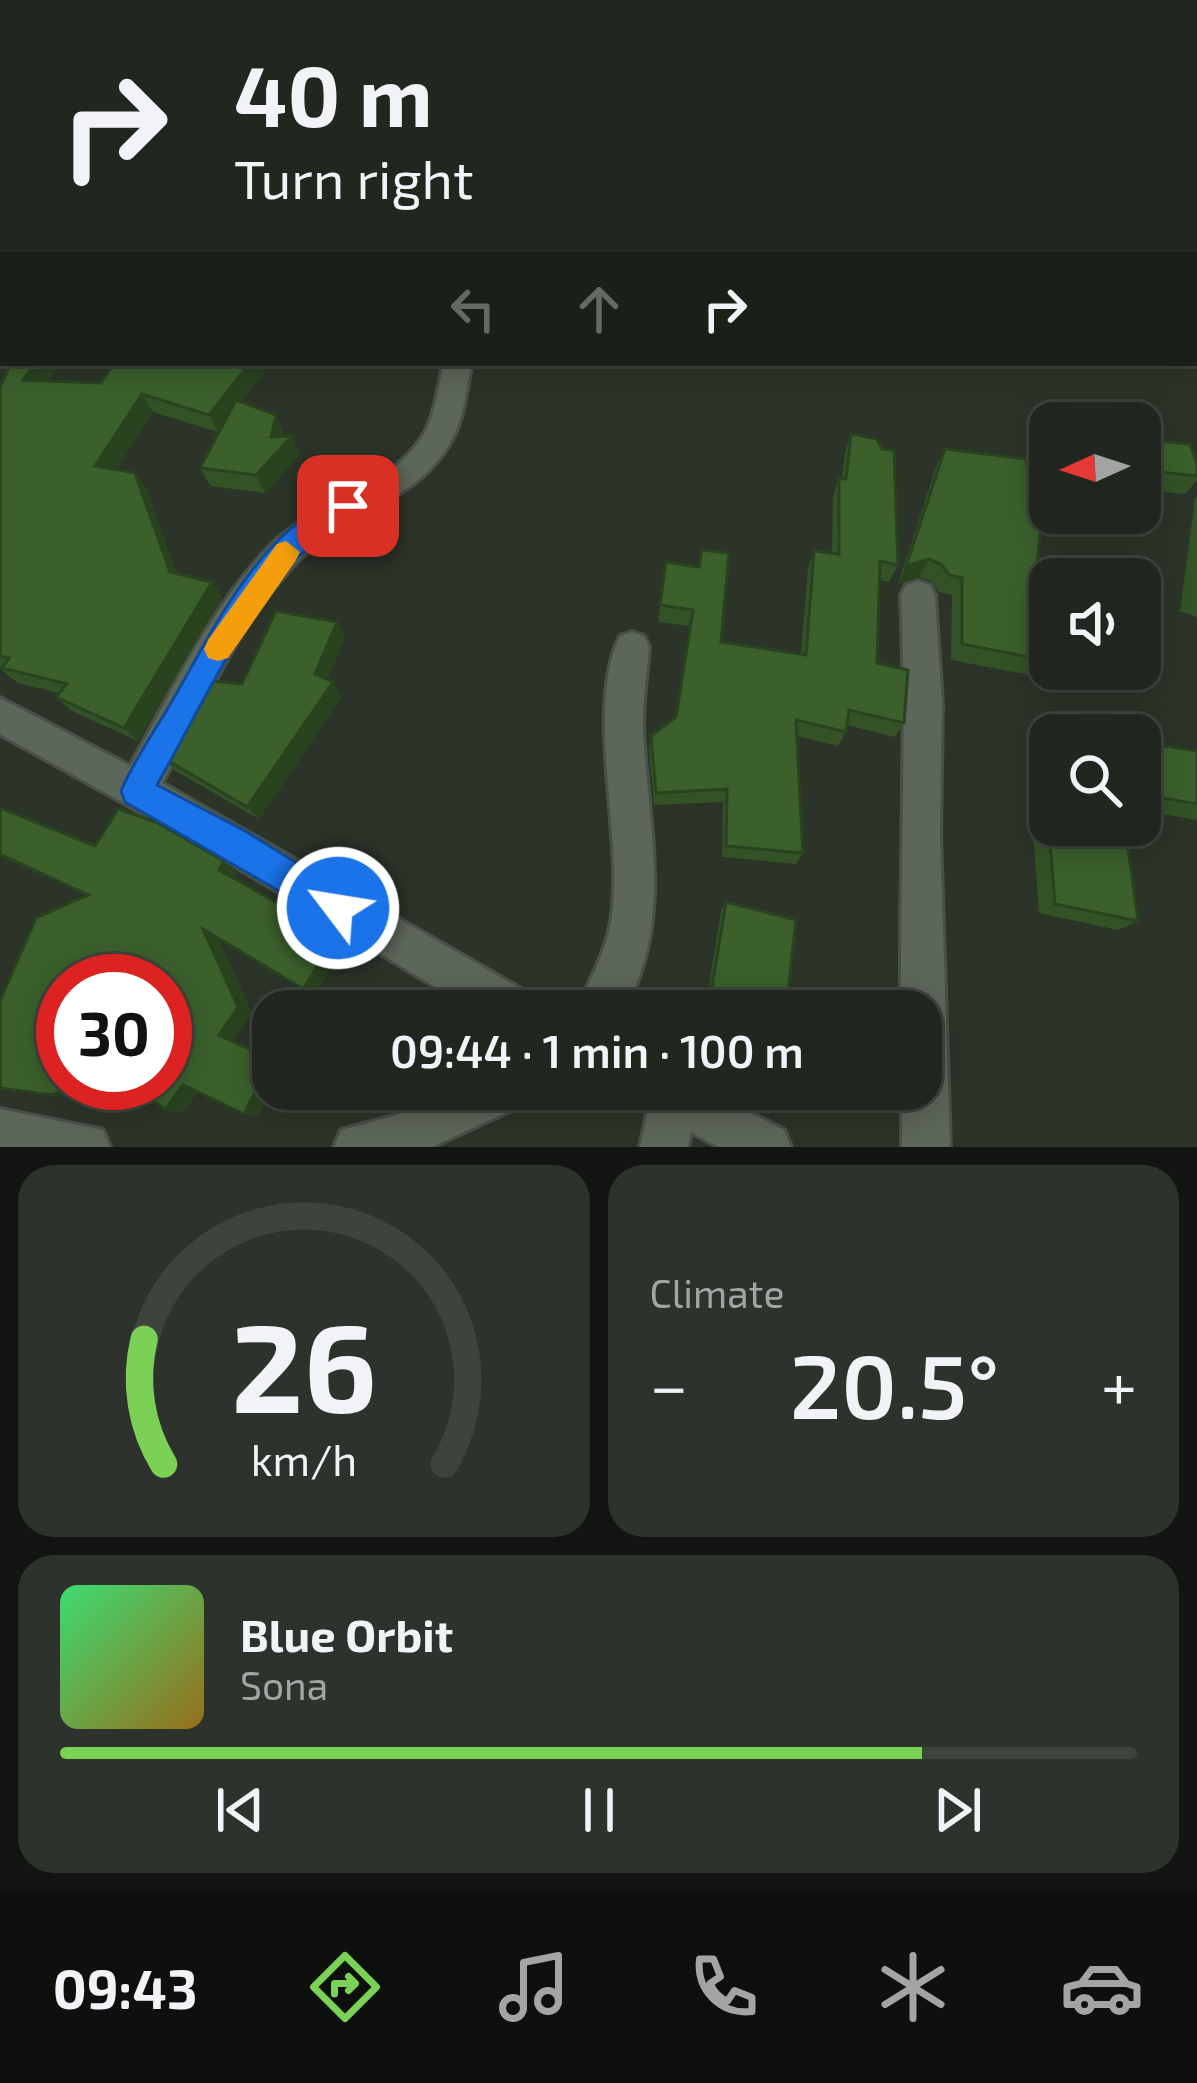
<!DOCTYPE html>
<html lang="en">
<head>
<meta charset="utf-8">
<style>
	:root { --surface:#21271f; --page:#2d332c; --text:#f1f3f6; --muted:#a2a5a4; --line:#3e443d; --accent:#7ad156 }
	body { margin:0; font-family:"Exo 2",sans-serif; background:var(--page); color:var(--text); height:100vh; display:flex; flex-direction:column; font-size:45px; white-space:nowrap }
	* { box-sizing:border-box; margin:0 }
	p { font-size:39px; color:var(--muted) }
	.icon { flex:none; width:66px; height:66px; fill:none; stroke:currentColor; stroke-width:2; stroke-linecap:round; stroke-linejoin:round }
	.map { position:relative; height:1147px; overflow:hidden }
	.side { display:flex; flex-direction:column; gap:18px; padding:18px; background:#121511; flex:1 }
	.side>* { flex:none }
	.hud { position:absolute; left:0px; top:0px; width:1197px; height:366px; box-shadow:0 6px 30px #0003,0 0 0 3px var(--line); background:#21271f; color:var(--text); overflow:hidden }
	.needle { width:78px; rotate:267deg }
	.buttons { position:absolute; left:1029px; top:402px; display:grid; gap:24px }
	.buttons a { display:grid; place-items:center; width:132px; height:132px; border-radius:24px; background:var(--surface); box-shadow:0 6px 30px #0003,0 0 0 3px var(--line); font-size:60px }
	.speed { position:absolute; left:36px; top:954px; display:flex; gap:24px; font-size:60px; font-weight:700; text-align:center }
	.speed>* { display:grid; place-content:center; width:156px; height:156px; border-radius:50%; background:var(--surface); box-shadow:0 6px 30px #0003,0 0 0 3px var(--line); line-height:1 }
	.speed .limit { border:18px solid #d22; background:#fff; color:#111 }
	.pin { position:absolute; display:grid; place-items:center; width:102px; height:102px; color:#fff; margin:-51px; border-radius:24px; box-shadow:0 6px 18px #0006 }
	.me { position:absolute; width:132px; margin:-66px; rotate:301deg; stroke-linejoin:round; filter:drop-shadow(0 0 9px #0008) }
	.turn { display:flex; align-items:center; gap:42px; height:252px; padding:0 36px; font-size:54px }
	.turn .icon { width:156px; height:156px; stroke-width:2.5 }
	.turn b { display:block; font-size:84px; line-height:102px }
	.lanes { display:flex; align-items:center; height:114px; padding:0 36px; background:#0003; justify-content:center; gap:60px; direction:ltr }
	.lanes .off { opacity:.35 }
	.big { font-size:90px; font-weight:600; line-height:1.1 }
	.side .widget { flex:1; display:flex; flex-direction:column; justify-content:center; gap:18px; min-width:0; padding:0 42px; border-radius:36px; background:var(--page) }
	.side .dial { align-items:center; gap:0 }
	.dial svg { height:312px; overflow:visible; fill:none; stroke:var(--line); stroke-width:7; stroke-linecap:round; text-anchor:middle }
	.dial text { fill:var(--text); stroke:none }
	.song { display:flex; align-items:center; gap:36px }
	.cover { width:144px; height:144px; border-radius:18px; background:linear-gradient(135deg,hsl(140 70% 55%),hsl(40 70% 35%)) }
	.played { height:12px; border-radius:6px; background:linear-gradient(90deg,var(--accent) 80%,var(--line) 80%) }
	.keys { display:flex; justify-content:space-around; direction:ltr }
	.heat { display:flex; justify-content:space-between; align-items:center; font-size:66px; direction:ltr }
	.side .tiles { flex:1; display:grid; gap:18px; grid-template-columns:1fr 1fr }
	.widget:last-child { grid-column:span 2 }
	.trip { position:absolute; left:252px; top:990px; width:690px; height:120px; border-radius:36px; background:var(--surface); box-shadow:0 6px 30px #0003,0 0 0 3px var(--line); font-weight:600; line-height:120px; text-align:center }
	.menu { display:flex; height:192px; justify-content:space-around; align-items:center; background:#0d100c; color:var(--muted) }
	.menu .icon { width:84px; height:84px }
	.menu .on { color:var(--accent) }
	.menu b { font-size:54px; color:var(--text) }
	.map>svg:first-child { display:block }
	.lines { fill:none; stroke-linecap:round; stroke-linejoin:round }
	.minor-casing { stroke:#495047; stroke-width:6 }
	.tertiary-casing { stroke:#495047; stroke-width:6 }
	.minor { fill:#5d665a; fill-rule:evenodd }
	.tertiary { fill:#5d665a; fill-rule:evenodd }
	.wall { fill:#335326 }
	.shaded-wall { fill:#29431f }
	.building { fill:#3b602c; stroke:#29431f; stroke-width:3 }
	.route { fill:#1a73e8; stroke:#114b97; stroke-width:3 }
	.slow { fill:#f59e0b }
</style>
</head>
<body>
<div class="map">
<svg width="1197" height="1147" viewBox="0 0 1197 1147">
	<rect width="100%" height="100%" fill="#2c3429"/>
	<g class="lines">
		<!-- minor casing -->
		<g class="minor-casing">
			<path id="minor" d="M348,0H366L367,3H349Z
				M1134,0H1152V3H1134Z
				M444,363H472C466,387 465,413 454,435C422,503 338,515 291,568C235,630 201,710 162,783L532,995L538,1011H475L219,856L0,734V698L130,766C172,692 209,609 269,547C312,502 391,490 424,434C436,413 438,386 444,363Z
				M918,581L930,585L935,595L942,703L940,834L950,1147H902V1089H921V1011H901C900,872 907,734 901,595L906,585Z
				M632,632L644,636L649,647C647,675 642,702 643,730C648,825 674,924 623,1011H576C590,978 607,953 612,915C623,833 585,709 620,636Z
				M454,1089H529L522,1105L432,1147H334L341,1130L394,1116Z
				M632,1089H703L784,1130L791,1147H718L691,1132L688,1147H640L648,1110L639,1105Z
				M0,1109L103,1130L110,1147H0Z"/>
		</g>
		<!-- tertiary casing -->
		<g class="tertiary-casing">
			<path id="tertiary" d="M887,0H907L909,3H889Z
				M1194,150L1197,151V165L1194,164Z"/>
		</g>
		<!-- minor -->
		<use href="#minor" class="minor"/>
		<!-- tertiary -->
		<use href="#tertiary" class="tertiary"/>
	</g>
	<!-- wall -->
	<path class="wall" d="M0,226H3V360H0Z
		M11,363H60L48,381L101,383L114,363H272L241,402L284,434V436L300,455L265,493L210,486L200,468L218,432L153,412L116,470L135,473L147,490L176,573L212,582L222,597L138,741L72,711L56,697L60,693L18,683L0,669V388Z
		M851,434L898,565L889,582L879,580L877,663L904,723L895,737L847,725L846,732L838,746L797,736L803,853L796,864L722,857L723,802L654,805L649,750L651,736L676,717L690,626L658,622L666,562L721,642L801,654L808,568L814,551L832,553L833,497L839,478H842L845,453Z
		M1140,439L1197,464V480L1185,494L1140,490Z
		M945,449L1032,613L1050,616V669H1093L1078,684L951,660L952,595L939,592L931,581L919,577L898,584L936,467Z
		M1197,496V617L1180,611L1195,499Z
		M337,622L345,638L327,679L333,682L341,697L259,819L174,770L160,756Z
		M1140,742L1197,751V820L1140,810Z
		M1046,790L1138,921L1118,930L1039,913L1031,803Z
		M0,808L95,846L237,872L234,878L346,945L314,996L218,938L252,1013L234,1040L258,1116L197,1092L183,1113L165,981L74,1098L0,1088L86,895L0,856Z
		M726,902L786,1011H705L721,911Z"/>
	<!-- shaded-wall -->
	<path class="shaded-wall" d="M256,0H280L277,3H252Z
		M35,363H60L36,398L23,380Z
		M250,363H272L218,432L209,415Z
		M142,394L153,412L108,483L95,466Z
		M276,415L284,434L281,448L292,436L300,455L265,493L256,475L271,437Z
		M135,473L147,490L182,588L170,572Z
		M929,559L919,577L898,584L906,566Z
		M212,582L222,597L138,741L124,728Z
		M337,622L345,638L323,689L315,674Z
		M333,682L341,697L259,819L247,807Z
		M224,861L237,872L233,881L219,870Z
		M203,929L218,938L252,1013L234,1040L273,1058V1087L258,1116L244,1114L219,1035Z
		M336,936L346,945L314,996L303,989Z
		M85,1083H116L74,1098L52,1095Z
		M183,1085L200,1089L183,1113L165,1110Z"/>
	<!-- building -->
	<path class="building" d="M0,0H256L252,3H3V67L1,69Z
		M542,0H658L665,3H549Z
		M680,0H706L741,3H679Z
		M0,226H3V330L0,335Z
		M11,363H35L23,380L101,383L114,363H250L209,415L142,394L95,466L135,473L170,572L212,582L124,728L56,697L67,684L2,668L9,658L0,656V388Z
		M236,400L276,415L271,437L292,436L256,475L200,468Z
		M851,434L877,439L882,449L894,450L898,565L880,561L877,663L908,670L904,723L849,710L846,732L796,720L803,853L726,846L727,789L656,793L651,736L676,717L693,610L660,605L666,562L699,567L702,550L729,553L721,642L806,655L814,551L839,554V478L846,479Z
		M1140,439L1190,444L1197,464V476L1140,470Z
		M945,449L1026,459L1034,525L1041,527L1032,613L1050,616V661L962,644V578L949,575L941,564L929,559L906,566Z
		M276,611L337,622L315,674L333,682L247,807L160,756L200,680L242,684Z
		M1140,742L1197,751V804L1140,794Z
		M1046,790L1050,791V825H1125L1138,921L1055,904Z
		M0,808L95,846L118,809L156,822L224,861L219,870L336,936L303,989L203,929L238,1007L219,1035L272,1059L244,1114L183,1085L165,1110L130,1083H165V981H63V1083H85L52,1095L0,1088V1001L36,918L88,895L0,854Z
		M726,902L796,920L786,1011H708Z"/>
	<!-- route -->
	<path class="route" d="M348,495L361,506C350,523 307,544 289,566C236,631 198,712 157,785L245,831L350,896L355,908L350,920L338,925L125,802L121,791C134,760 154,732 171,703C213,631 262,523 348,495Z"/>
	<!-- slow -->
	<path class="slow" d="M286,541L300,552L296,560L228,658L218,661L208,658L204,649L208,640L277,544Z"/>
</svg>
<div class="buttons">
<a><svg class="needle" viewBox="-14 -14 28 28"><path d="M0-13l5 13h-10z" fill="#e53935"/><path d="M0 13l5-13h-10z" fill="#a2a5a4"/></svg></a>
<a><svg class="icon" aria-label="sound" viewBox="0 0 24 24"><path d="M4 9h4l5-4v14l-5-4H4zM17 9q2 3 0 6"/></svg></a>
<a><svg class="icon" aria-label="search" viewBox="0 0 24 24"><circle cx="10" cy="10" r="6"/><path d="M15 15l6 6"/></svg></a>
</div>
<div class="speed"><div class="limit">30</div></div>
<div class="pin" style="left:348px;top:506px;background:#d93025"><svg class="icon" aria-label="arrive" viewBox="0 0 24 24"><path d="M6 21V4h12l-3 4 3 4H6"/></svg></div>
<svg class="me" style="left:338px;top:908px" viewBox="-20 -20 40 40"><circle r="17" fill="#1a73e8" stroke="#fff" stroke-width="3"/><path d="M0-11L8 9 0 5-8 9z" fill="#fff"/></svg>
<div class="trip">09:44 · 1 min · 100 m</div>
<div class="hud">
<div class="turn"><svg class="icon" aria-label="right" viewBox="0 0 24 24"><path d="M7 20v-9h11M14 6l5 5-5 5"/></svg><div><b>40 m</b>Turn right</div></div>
<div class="lanes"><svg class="icon off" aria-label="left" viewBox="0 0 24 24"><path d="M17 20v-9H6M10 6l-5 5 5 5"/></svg><svg class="icon off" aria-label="ahead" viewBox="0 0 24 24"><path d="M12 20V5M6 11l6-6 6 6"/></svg><svg class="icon" aria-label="right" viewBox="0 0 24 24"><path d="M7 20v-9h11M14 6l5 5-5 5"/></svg></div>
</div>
</div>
<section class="side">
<div class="tiles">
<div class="widget dial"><svg viewBox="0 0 100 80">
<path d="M14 69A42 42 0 1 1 86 69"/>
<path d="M14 69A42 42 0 0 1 9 37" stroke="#7ad156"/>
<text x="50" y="56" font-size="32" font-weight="700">26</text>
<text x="50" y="72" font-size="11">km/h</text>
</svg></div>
<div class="widget"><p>Climate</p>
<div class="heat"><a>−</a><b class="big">20.5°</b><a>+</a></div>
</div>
<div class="widget">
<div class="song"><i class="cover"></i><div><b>Blue Orbit</b><p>Sona</p></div></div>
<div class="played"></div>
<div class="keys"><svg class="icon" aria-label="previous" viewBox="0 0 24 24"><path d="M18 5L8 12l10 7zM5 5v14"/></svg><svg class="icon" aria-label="pause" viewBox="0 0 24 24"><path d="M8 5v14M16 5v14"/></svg><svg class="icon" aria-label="next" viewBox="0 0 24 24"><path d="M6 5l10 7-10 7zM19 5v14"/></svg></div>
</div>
</div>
</section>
<nav class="menu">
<b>09:43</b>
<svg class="icon on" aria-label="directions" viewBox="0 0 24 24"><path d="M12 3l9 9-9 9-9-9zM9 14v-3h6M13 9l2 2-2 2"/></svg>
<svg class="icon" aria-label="music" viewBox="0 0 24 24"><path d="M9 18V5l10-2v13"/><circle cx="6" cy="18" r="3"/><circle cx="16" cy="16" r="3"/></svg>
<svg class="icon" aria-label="phone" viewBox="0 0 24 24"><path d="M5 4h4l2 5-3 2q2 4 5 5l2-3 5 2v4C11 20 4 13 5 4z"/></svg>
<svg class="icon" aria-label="climate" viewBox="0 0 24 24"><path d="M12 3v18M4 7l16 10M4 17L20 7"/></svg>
<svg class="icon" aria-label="car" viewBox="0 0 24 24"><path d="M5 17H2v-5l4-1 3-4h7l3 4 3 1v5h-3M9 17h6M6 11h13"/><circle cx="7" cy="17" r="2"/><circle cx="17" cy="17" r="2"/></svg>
</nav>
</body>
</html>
